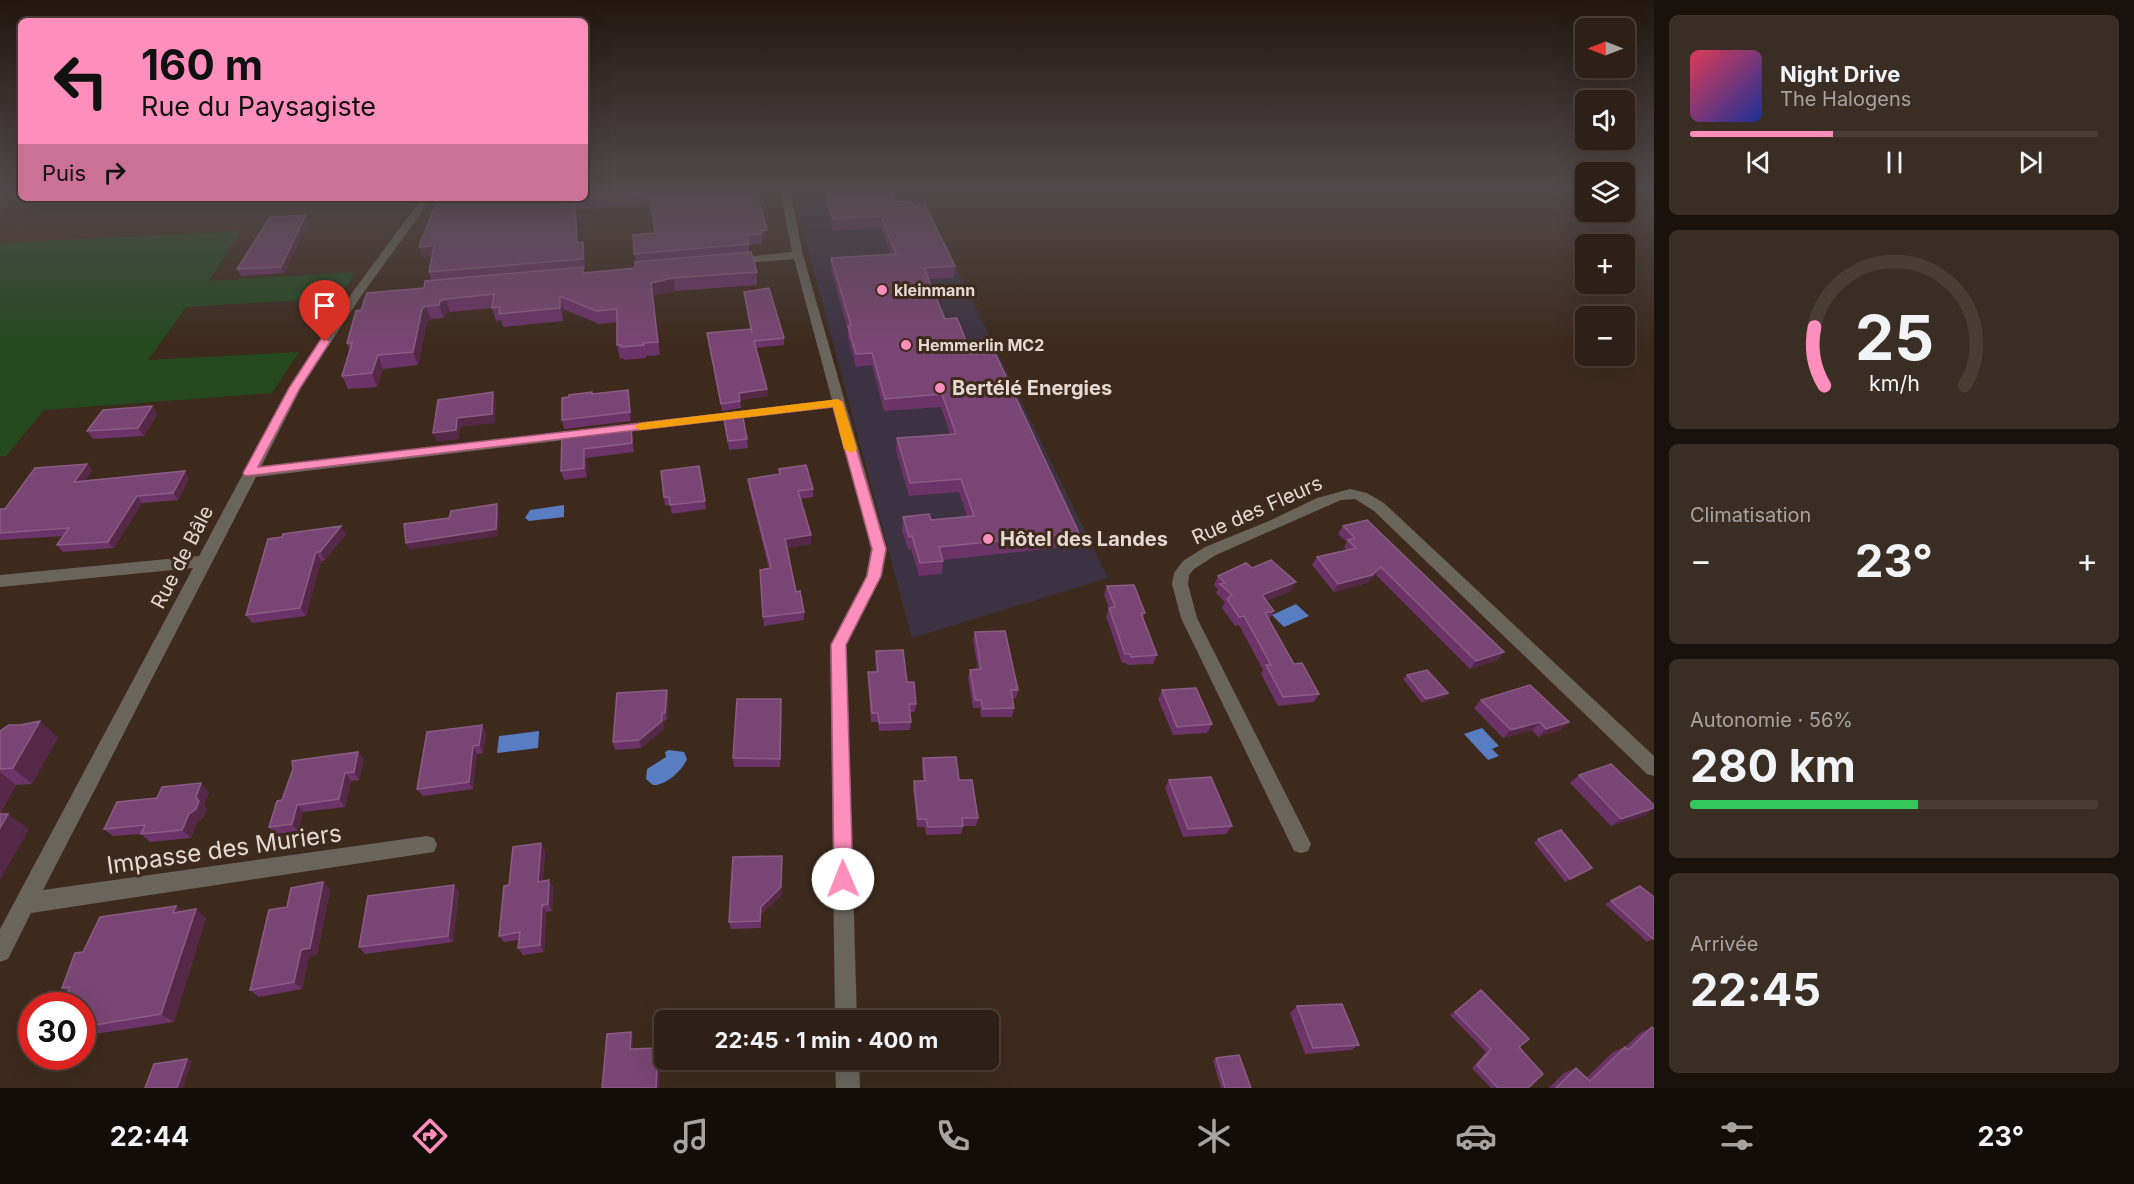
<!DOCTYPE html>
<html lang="fr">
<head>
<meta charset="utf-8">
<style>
	:root { --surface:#2e2016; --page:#3a2d23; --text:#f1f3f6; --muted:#a7a3a1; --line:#493e35; --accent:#fe8ebc }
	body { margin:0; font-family:Inter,sans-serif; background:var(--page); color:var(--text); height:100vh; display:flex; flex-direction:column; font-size:22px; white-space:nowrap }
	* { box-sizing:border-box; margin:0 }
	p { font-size:20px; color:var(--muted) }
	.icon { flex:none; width:33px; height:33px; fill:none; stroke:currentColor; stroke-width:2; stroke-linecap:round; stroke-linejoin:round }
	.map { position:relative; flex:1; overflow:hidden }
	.side { display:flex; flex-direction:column; gap:15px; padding:15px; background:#19120c; width:480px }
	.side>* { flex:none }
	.hud { position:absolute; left:18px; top:18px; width:570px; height:183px; border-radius:9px; box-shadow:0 6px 24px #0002,0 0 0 2px var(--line); background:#fe8ebc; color:#111; overflow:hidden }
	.needle { width:39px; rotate:270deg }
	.fabs { position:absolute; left:1575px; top:18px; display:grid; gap:12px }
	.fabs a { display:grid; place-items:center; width:60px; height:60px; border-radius:9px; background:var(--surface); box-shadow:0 6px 24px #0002,0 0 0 2px var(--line); font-size:30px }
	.speed { position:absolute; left:18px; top:992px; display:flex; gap:12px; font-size:30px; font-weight:700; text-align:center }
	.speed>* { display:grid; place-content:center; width:78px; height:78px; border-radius:50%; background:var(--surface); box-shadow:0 6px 24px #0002,0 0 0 2px var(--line); line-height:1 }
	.speed .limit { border:9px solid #d22; background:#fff; color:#111 }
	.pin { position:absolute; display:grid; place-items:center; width:51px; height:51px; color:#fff; margin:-62px -26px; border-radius:50% 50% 50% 0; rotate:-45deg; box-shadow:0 0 6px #0007 }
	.pin .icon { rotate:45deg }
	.me { position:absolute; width:66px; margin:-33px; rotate:359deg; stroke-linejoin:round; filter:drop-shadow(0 0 4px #0008) }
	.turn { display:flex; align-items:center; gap:21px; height:126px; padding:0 24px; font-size:27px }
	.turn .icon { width:78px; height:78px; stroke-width:2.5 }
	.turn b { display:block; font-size:42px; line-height:51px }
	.then { display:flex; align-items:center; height:57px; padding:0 24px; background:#0003; gap:12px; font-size:22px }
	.big { font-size:45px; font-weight:700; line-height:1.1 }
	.side .card { flex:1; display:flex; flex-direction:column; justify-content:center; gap:9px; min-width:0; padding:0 21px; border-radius:9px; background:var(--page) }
	.side .dial { align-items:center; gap:0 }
	.dial svg { height:156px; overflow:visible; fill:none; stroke:var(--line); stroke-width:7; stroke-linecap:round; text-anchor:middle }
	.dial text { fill:var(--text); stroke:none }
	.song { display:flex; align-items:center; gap:18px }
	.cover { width:72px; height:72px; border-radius:9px; background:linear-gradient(135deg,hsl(350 70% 55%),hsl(230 70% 35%)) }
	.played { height:6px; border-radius:3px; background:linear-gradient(90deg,var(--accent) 35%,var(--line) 35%) }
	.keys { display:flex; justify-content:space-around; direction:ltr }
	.heat { display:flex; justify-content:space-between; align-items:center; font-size:33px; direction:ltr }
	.charge { height:9px; border-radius:4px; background:linear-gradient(90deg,#34c759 56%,var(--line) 0) }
	.trip { position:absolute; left:654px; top:1010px; width:345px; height:60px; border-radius:9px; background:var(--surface); box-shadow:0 6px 24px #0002,0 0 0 2px var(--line); font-weight:700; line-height:60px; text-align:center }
	.tabs { display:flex; height:96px; justify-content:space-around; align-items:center; background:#120d09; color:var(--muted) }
	.tabs .icon { width:42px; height:42px }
	.tabs .active { color:var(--accent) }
	.tabs b { font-size:27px; color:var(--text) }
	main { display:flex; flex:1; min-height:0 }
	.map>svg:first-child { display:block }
	.industrial { fill:#3c3241 }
	.green { fill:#24491f }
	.water { fill:#587dc3 }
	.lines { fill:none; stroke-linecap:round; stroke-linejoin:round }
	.minor { fill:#6a655b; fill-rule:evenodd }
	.wall { fill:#6c3369; fill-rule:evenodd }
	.shaded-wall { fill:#542846 }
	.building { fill:#794574; stroke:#8a5c83; stroke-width:1.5 }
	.route { fill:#fe8ebc; stroke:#a55c7a; stroke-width:1.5 }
	.slow { fill:#f59e0b }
	.poi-dot { fill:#fe8ebc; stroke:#3d2a1d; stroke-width:2 }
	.labels { text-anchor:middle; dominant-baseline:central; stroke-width:6; stroke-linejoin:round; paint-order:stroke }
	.far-poi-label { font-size:16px; font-weight:bold; fill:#e6d9d1; stroke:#3d2a1d; text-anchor:start }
	.poi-label { font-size:20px; font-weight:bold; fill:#e6d9d1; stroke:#3d2a1d; text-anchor:start }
	.street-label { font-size:20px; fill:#e6d9d1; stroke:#3d2a1d }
	.near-street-label { font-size:24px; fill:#e6d9d1; stroke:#3d2a1d }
</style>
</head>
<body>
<main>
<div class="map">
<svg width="1654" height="1088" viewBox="0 0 1654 1088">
	<rect width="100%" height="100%" fill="#3d2a1d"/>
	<!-- industrial -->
	<path class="industrial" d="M792,190H903L921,196L1108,578L912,638Z"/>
	<!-- green -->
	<path class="green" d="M241,231L209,281L357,272L338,298L186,307L148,360L299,352L272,393L44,410L6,456H0V243Z"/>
	<!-- water -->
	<path class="water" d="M564,505V517L529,521L525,518L530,510Z
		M1296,604L1309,616L1284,627L1272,615Z
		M1482,728L1499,746L1492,749L1499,756L1488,760L1464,734Z
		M539,731L538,748L497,753L499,736Z
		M669,750L684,752L687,759C682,771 665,786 653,785L646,779L647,769L666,757L665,752Z"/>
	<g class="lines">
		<!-- minor -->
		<path class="minor" d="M780,190H790L803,255L887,549L882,576L846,645L857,1020H835L830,645L866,576L871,549L834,407L611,434L604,430L611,426L832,400L794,259L735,264L730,261L735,258L792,252Z
			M422,198H432L361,296L301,388L261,467L581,430L588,434L581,438L256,477L43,890L427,836L434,838L437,845L434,852L31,913L8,959L0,962V929L193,568L0,587V575L199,556L289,388L352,293Z
			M1350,489L1367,493L1384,503L1654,756V776L1647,774L1374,511L1355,499L1341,500L1216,555L1194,569L1189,575L1188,584L1197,618L1311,844L1308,851L1301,853L1294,851L1181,618L1172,584L1174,573L1183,561L1205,547L1269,521L1317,498Z
			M835,1059H859L860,1088H836Z"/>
	</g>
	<!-- wall -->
	<path class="wall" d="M585,190H756L767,230V240H762V244L749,245V252L757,272V285L675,291L653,296L660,355L646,356V358L624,360L623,358L620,359L617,345V322L599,324L563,309V321L503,327L501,320L496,321L492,308L450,312L445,314L444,318L431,319L427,322L418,365L383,369L377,387L348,389L342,376L350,350L347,343L361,310L424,288L431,280L429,272L432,256L422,257ZM651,203L655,233L634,254L636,262L635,268L584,273L583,269H585V252L583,242L578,243L576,210Z
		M823,190H891L896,202L913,206L955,266L954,278L929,279L945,319L971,354L1079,533L1075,546L943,560L942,574L919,576L911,549H908L902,530L903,517L931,520L967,516L959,492L909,496L896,451L897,438L950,434L941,407L884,411L872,365L856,367L848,338V330L831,270V258L891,254L881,228L833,231Z
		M309,222L284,273L241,276L237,269Z
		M744,292L784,338V345L756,348L767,389L768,396L740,400L741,408L722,411L707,333L751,329Z
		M628,390L631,421L564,429L562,420L593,394Z
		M152,406L157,414L144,436L93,439L87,431Z
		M723,414L747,439L748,448L729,450Z
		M562,433L632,434L634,452L586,458L587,477L564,480L561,471Z
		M87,464L92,470L85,481L189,478L178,500L142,503L114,548L63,552L57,545L64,536L0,540V509H5Z
		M699,466L706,509L672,514L670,505L665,506L664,497Z
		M779,469L813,489V497L800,499L811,544L787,548L796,592L804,612V620L764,626L760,570L769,569L749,488L748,479L779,475Z
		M1343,526L1504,652L1497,660L1470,669L1376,575L1367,583L1334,592L1312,565L1317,557L1346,550L1344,547L1347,542L1338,534Z
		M346,534L325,560L321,561L306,616L252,623L246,615L268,539Z
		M1252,568L1291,591L1266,601L1274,611L1269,620L1294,664L1319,694L1314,702L1278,706L1261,674L1263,670L1239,625L1235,626L1222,608L1225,602L1216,593L1218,589L1214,585L1218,576Z
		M1107,586L1145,613L1143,618L1157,655L1153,664L1128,665L1126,663H1122L1106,616L1109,608L1104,595Z
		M975,632L1018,690L1016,698L1012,699L1014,708L1012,717H981L980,708H973L968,678L970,670L978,669L973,640Z
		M876,651L907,682L916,704L915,712H910L911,722L910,730L879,731L878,722H871L868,681V672H876L875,660Z
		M1407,675L1445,697L1422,703L1403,679Z
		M667,690L668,698L667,720L663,721L664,729L641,748L615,750L613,742Z
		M1162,690L1212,724L1207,733L1173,735L1158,699Z
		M781,699L780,767H734L733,758Z
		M1481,700L1569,722L1560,730L1538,737L1532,730L1503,738L1474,708Z
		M482,725L486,733L483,753L477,754L473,789L423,796L417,789Z
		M0,731L58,737L32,784L16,785L0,814Z
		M358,752L364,760L359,780L351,781L345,807L303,812L298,831L276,834L269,827L282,800Z
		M923,758L959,780L978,818L976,826H963L961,834L926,835L925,827H917L913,789L914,781H923L922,766Z
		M1579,775L1646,815L1611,826L1570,783Z
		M1169,780L1232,826L1226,834L1183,837L1165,788Z
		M209,792L204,805L207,809L204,817L197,822L191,838L150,842L141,834L113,836L104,829L157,798Z
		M1538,839L1587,872L1565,882L1534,843Z
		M545,850L543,881L553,887L552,911L546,912L544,952L523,955L518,948L519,940L504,942L499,936L509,885Z
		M782,856V895L761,914V928L731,929L729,922Z
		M323,882L330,890L317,955L309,957L302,989L259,997L250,990L287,907Z
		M459,891L453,942L365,954L359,947Z
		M1611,901L1654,938L1647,942L1605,904Z
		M182,911L206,918L174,1022L82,1036V1005L68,992L62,988L83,952Z
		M1481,990L1519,1047L1528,1088H1491L1472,1068L1486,1052L1450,1015Z
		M1297,1006L1359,1045L1351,1050L1305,1054L1290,1013Z
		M1652,1027L1654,1088H1549L1564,1073L1576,1068L1586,1078L1613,1052L1625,1047L1640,1033Z
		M1216,1058L1251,1088H1221L1213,1060Z"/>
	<!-- shaded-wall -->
	<path class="shaded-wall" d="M574,200L576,210L579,250L577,240Z
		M306,215L309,222L284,273L281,267Z
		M767,230V240H762L761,231Z
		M583,242L585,252V269L583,259Z
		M434,246L438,256L422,257L419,247Z
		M673,278L675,291L653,296L660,355L651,283Z
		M560,296L563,309V321L560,308Z
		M446,299L450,312L445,314L444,318L439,305L440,301Z
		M426,306L431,319L427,322L418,365L413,352L422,309Z
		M378,355L383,369L377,387L372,373Z
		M767,389L768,396L739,400V393Z
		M628,390L630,398L631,421L630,412Z
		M493,392L496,401L495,423L460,427L459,439L437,442L433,433L457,418Z
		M152,406L157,414L144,436L138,428Z
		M631,425L634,452L632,443Z
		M584,449L586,458L587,477L584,468Z
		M87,464L92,470L80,489L74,482Z
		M185,471L189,478L178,500L173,493Z
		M137,496L142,503L114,548L108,542Z
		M497,504L499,512L498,536L409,550L406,543Z
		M341,526L346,534L325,560L320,552Z
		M811,535V544L786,548L785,539Z
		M316,552L321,561L306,616L300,608Z
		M1381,567L1376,575L1367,583L1334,592L1338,584Z
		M1296,582L1291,591L1257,604L1262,595Z
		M1504,652L1497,660L1470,669L1476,661Z
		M667,690L668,698L667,720L665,713Z
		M1448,693L1445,697L1422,703L1426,699Z
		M781,699L782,708L780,767V759Z
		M662,713L664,729L641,748L639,740Z
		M40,721L58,737L32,784L13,768Z
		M1540,722L1532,730L1503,738L1511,730Z
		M1569,722L1560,730L1538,737L1546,729Z
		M482,725L486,733L483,753L479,745Z
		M473,746L477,754L473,789L469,782Z
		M358,752L364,760L359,780L354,772Z
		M0,772L16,785L0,814Z
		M345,773L351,781L345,807L339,799Z
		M201,783L209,792L204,805L207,809L204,817L197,822L191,838L182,830Z
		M297,805L303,812L298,831L292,824Z
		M1654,808L1646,815L1611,826L1621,819Z
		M8,814L29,829L0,880V828Z
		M541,843L545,850L542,889L538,882Z
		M782,856V895L761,914V928V907Z
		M1592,868L1587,872L1565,882L1570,879Z
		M549,880L553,887L552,911L548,904Z
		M323,882L330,890L317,955L309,957L302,989L294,982L301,950Z
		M454,885L459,891L453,942L448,936Z
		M542,905L546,912L544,952L540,945Z
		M176,906L187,915L173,913Z
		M196,909L206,918L174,1022L161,1014Z
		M631,1032L633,1038L632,1054L630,1049Z
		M658,1048L661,1053L659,1088H656Z
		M187,1059L192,1061L183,1088H177Z"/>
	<!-- building -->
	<path class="building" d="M585,190H756L767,230L761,231L762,234L747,235L749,244L634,254L633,235L655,233L650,194L574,200L577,240L578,243L583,242V259L429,272L434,246L419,247L434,209L443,198H585Z
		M825,190H891L896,202L911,201L913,206L925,205L955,266L924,268L945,319L957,318L971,354L995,353L1079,533L939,547L943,561L920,563L912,536L909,537L903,517L929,514L931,520L974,516L961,479L910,483L897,438L956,434L942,394L885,399L872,353L856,354L848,326L851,325L831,258L896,254L881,216L833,219Z
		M306,215L281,267L237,269L270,217Z
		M751,252L757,272L673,278L651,283L658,342L643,343L644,345L621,347V345H617V309L596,311L560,296V308L499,314L500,307L492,308L494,294L446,299L440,301L439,305L426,306L422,309L413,352L378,355L372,373L342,376L352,343H347L356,311L361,310L367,293L424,288L425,281L583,267V273L635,268V262Z
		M769,288L784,338L754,341L767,389L739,393L740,401L721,404L707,333L751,329L752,333L744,292Z
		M628,390L630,412L562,420V398L569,397V395L592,392V394Z
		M493,392L492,414L457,418L456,430L433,433L438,400Z
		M152,406L138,428L87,431L103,410Z
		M742,412L747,439L728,441L723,414Z
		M631,425L632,443L584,449V468L561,471L562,433Z
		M87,464L74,482L185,471L173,493L137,496L108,542L57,545L69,528L0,533V509H5L35,468Z
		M806,465L813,489L798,491L811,535L785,539L796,592L800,591L804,612L763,617L760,570L771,568L748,479L780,474L779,469Z
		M699,466L705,501L670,505L669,497H664L661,471Z
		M497,504L496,529L406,543L404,524L449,518L451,511Z
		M1367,520L1504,652L1476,661L1381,567L1372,575L1338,584L1317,557L1356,548L1348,540L1355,538L1343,526Z
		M341,526L320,552H316L300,608L246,615L268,539L282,537L283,534Z
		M1271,560L1296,582L1262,595L1274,611L1265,613L1294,664L1302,663L1319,694L1283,697L1266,665H1271L1244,616L1239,617L1227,599L1232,595L1220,584L1225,583L1218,576L1246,563L1252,568Z
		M1134,585L1145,613H1141L1157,655L1131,657L1130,654H1125L1109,608L1115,607L1107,586Z
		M1005,631L1018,690H1011L1014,708L983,709L981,700H975L970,670L981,669L975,632Z
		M903,650L907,682H914L916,704H909L911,722L879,723L878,713H872L868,672H878L876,651Z
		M1427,670L1448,693L1426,699L1407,675Z
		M1530,685L1569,722L1546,729L1540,722L1511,730L1481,700Z
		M1196,688L1212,724L1177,727L1162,690Z
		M667,690L665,713H662V721L639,740L613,742L617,693Z
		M737,699H781L780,759L733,758Z
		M40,721L13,768L0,769V731L9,725H20Z
		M482,725L479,745L473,746L469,782L417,789L427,732Z
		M358,752L354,772L345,773L339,799L297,805L292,824L269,827L277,801L282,800L293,769L292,761Z
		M956,757L959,780H972L978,818H962L963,826L928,827L926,819H918L914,781H925L923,758Z
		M1611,764L1654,805V808L1621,819L1579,775Z
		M1211,777L1232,826L1188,829L1169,780Z
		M201,783L196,797L199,801L196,809L189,814L182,830L141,834L145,825L104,829L117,802L157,798L162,787Z
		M0,814H8L0,828Z
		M1561,830L1592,868L1570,879L1538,839Z
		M541,843L538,882L549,880L548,904L542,905L540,945L518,948L520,932L499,936L504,886L509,885L513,847Z
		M782,856L781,887L761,907L760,921L729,922L733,857Z
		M323,882L310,948L301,950L294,982L250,990L269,910L287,907L291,888Z
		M454,885L448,936L359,947L368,896Z
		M1640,886L1654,897V938L1653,939L1611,901Z
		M176,906L173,913L196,909L161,1014L82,1027V1005H63L70,987L62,988L75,953L83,952L100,917Z
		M1481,990L1529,1039L1519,1047L1543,1074L1528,1088H1498L1477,1065L1491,1049L1455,1012Z
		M1342,1004L1359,1045L1313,1048L1297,1006Z
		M1652,1027L1654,1029V1088H1556L1576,1068L1590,1081L1625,1047L1628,1050Z
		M631,1032L630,1049L658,1048L656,1088H602L607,1034Z
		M1239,1055L1251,1088H1225L1216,1058Z
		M187,1059L177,1088H145L154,1064Z"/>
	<!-- sky -->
	<linearGradient id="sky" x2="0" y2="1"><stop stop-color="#221710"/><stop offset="0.55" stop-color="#514a4c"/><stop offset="1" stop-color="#514a4c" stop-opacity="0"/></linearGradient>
	<rect width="1654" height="343" fill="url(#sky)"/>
	<!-- route -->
	<path class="route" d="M325,338L330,342L300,388L258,467L842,400L886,549L881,576L846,645L853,879L850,886L843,889L837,886L834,879L831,645L867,576L872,549L833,407L245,476L243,473L289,388L321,339Z"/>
	<!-- slow -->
	<path class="slow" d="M838,399L843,403L857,449L855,451L851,453L844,449L833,407L640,430L634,427L640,423Z"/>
	<!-- markers -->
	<g class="poi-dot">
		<circle cx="882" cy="290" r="6"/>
		<circle cx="906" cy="345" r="6"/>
		<circle cx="940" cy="388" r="6"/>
		<circle cx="988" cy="539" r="6"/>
	</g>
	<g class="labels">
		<!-- far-poi labels -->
		<g class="far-poi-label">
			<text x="894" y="290">kleinmann</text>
			<text x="918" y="345">Hemmerlin MC2</text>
		</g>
		<!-- poi labels -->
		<g class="poi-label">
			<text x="952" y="388">Bertélé Energies</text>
			<text x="1000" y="539">Hôtel des Landes</text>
		</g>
		<!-- street labels -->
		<g class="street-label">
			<text transform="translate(1257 510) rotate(-24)">Rue des Fleurs</text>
			<text transform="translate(182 557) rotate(-63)">Rue de Bâle</text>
		</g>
		<!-- near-street labels -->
		<g class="near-street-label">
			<text transform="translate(224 849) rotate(-8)">Impasse des Muriers</text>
		</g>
	</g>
</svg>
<div class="fabs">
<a><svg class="needle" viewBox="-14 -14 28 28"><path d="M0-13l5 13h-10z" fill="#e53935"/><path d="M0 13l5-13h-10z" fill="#a7a3a1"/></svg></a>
<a><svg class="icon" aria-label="sound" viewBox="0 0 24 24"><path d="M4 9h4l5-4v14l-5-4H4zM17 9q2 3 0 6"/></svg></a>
<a><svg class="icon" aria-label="layers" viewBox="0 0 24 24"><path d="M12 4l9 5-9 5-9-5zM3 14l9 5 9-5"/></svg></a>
<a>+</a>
<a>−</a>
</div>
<div class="speed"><div class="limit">30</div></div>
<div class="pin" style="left:325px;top:342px;background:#d93025"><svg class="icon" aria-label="arrive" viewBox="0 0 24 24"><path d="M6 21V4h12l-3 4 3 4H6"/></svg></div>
<svg class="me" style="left:843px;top:879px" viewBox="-20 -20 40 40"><circle r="19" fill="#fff"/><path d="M0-13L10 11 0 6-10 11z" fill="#fe8ebc"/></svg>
<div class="trip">22:45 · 1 min · 400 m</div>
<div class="hud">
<div class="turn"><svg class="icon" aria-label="left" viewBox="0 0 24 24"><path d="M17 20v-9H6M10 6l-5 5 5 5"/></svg><div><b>160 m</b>Rue du Paysagiste</div></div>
<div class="then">Puis<svg class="icon" aria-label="right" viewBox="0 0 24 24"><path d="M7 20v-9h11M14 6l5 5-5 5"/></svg></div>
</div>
</div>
<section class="side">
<div class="card">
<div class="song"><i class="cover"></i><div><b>Night Drive</b><p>The Halogens</p></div></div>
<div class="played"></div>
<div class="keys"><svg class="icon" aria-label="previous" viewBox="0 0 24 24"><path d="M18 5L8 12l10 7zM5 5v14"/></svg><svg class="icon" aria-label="pause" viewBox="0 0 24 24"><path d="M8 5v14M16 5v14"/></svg><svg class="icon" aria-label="next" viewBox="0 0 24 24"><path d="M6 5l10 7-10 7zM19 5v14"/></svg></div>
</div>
<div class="card dial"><svg viewBox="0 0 100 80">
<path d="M14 69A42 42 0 1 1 86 69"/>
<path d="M14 69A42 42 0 0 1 9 39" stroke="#fe8ebc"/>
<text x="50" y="56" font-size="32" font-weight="700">25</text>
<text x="50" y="72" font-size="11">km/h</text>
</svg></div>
<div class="card"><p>Climatisation</p>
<div class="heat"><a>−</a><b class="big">23°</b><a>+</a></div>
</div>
<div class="card"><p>Autonomie · 56%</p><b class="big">280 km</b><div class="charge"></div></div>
<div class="card"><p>Arrivée</p><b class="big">22:45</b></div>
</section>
</main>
<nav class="tabs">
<b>22:44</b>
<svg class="icon active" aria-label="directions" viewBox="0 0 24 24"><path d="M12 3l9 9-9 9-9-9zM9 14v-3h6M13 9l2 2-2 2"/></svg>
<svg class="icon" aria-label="music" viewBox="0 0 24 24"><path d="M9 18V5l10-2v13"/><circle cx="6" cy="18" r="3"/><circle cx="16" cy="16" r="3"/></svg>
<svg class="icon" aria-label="phone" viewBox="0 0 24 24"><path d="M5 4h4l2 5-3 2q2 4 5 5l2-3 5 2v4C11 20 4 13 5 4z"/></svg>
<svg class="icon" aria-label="climate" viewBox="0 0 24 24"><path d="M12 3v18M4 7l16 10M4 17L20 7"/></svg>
<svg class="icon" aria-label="car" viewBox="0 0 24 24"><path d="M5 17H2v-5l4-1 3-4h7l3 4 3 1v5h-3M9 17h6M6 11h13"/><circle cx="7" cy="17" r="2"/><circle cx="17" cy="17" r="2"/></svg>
<svg class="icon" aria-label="filters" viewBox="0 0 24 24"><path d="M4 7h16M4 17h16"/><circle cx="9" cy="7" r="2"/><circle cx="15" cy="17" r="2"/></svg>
<b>23°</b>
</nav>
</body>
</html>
